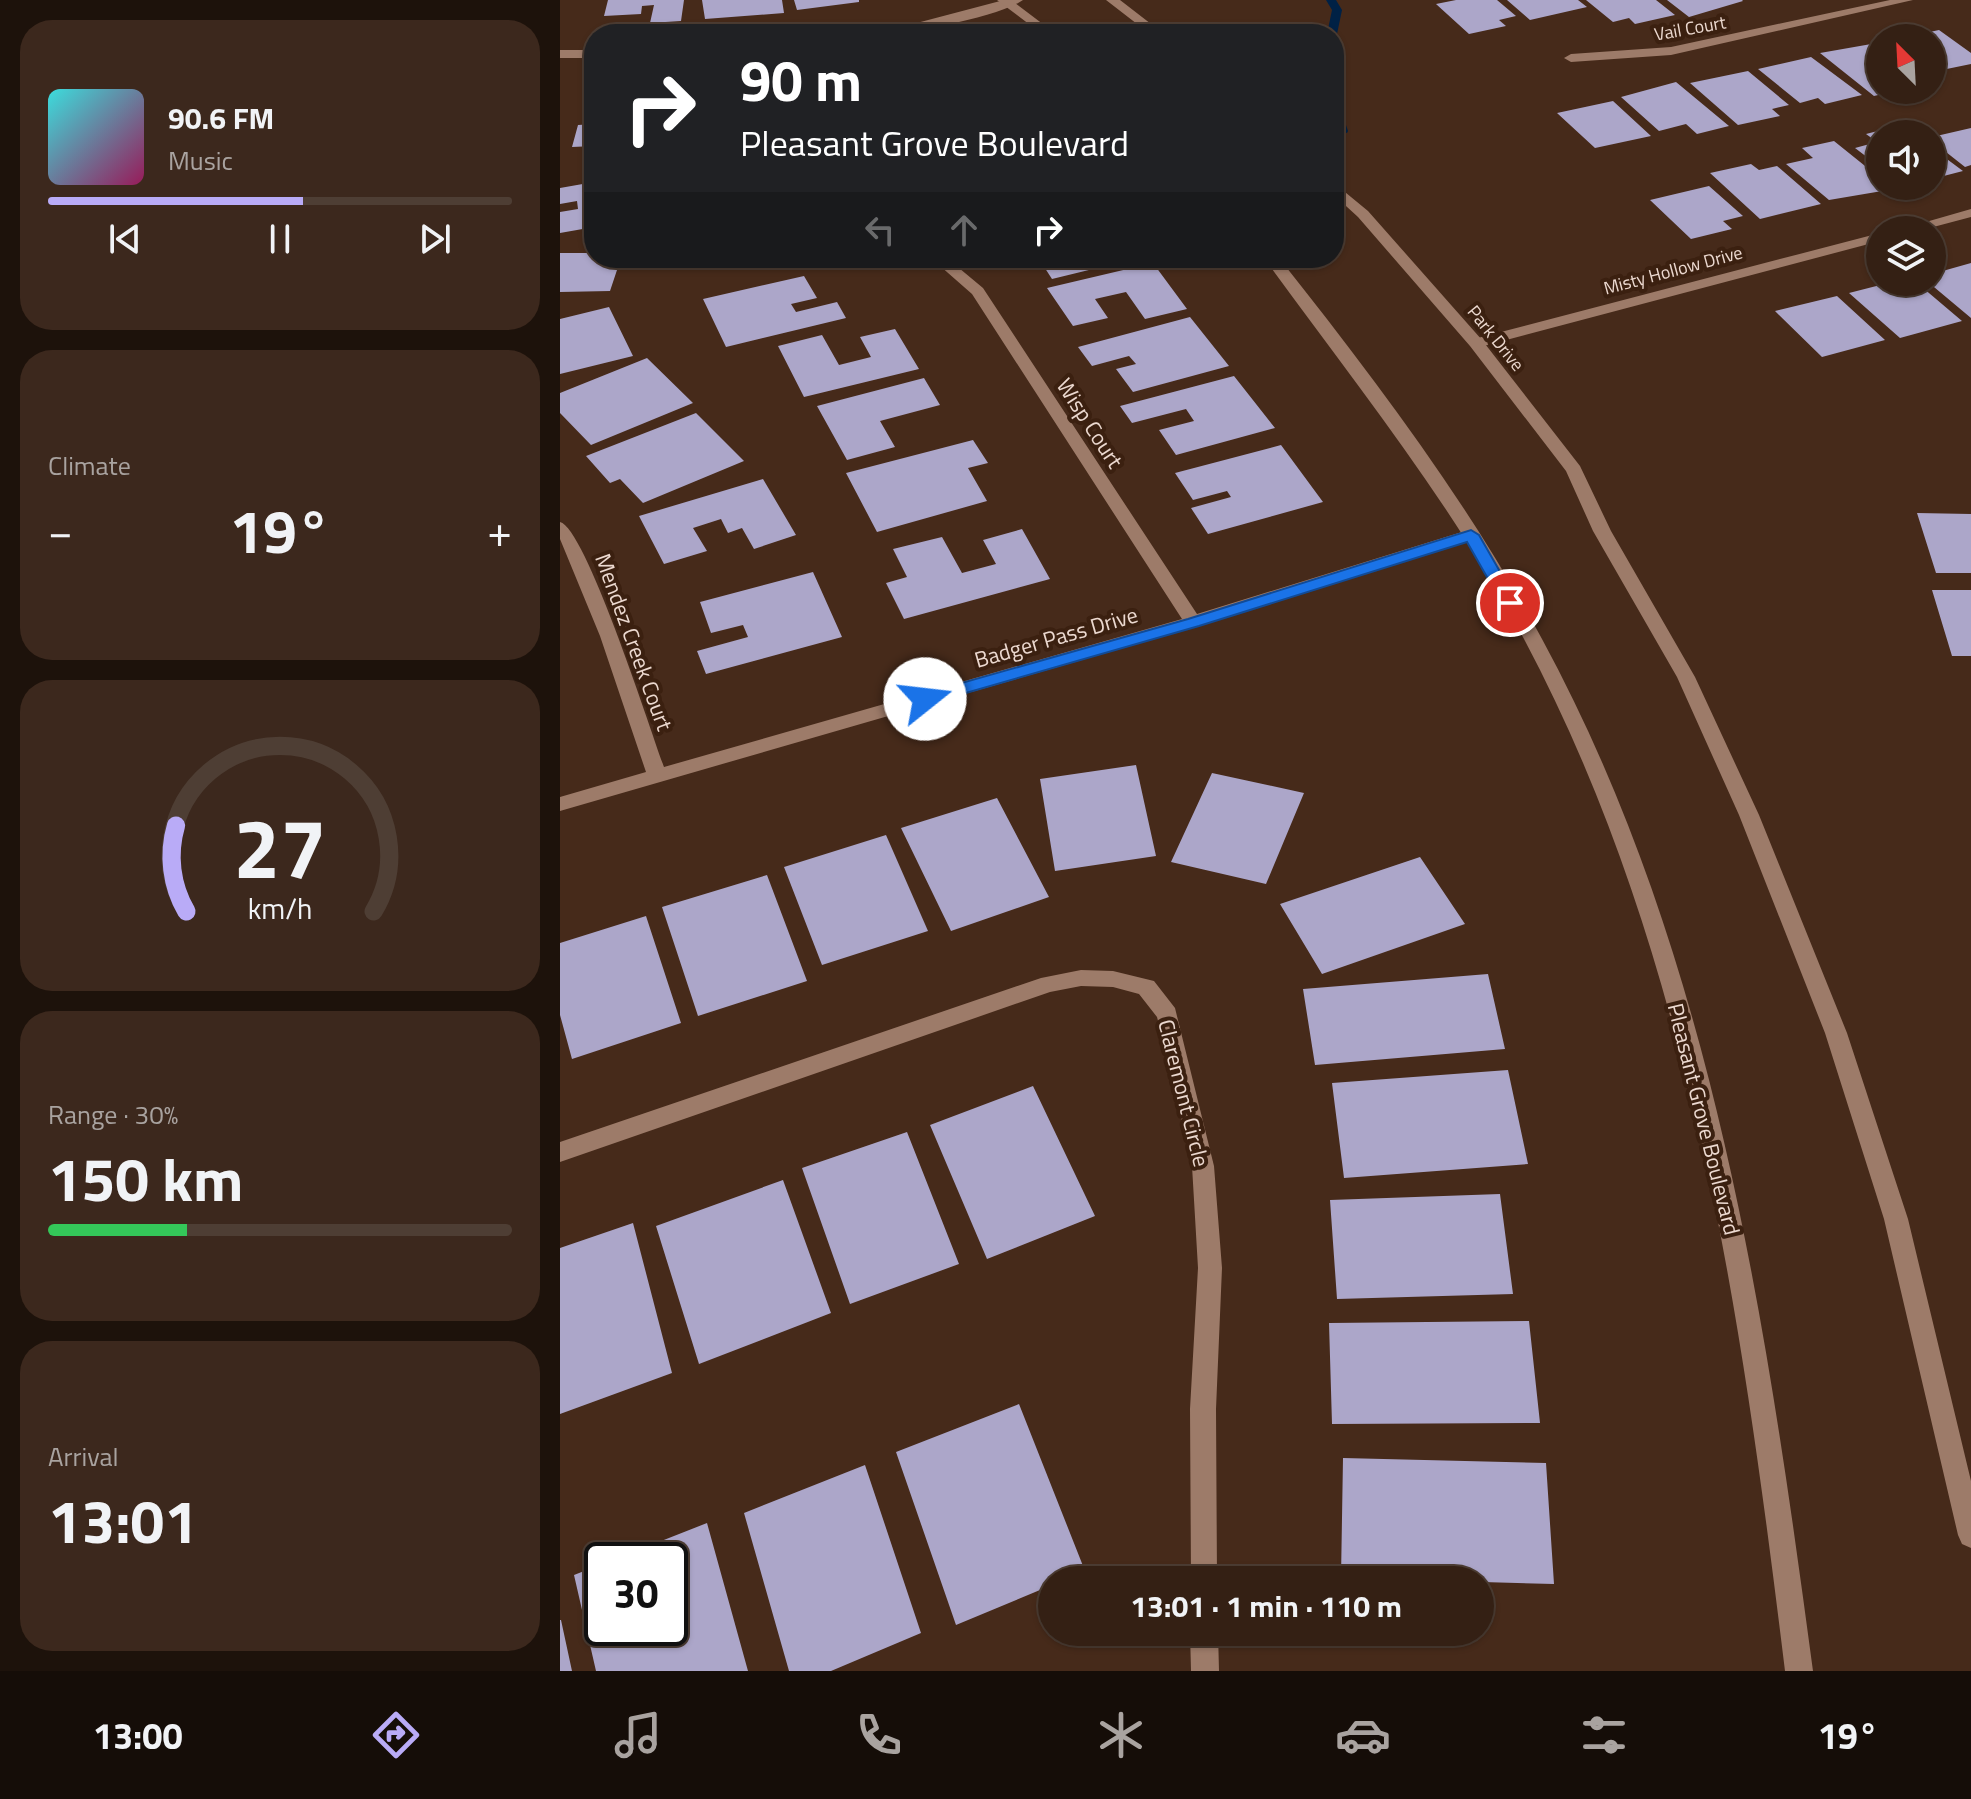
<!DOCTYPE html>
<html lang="en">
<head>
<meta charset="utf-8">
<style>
	:root { --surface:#342014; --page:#3c281d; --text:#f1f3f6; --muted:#a9a3a0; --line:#4e3e34; --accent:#b9abf7 }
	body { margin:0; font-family:"Titillium Web",sans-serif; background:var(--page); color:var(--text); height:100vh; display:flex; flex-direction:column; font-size:30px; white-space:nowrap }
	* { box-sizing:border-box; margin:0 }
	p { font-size:26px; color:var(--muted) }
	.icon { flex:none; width:44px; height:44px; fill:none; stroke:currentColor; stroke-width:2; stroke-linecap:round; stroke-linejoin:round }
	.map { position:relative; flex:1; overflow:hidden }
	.side { display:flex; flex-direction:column; gap:20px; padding:20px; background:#1d120b; width:560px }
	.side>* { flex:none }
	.banner { position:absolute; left:24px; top:24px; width:760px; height:244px; border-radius:32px; box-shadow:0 2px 6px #0004,0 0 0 2px var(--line); background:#202124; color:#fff; overflow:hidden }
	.needle { width:52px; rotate:336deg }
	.fabs { position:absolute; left:1306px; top:24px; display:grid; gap:16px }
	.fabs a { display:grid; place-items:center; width:80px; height:80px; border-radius:50%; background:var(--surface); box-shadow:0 2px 6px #0004,0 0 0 2px var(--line); font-size:40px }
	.speed { position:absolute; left:24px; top:1542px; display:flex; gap:16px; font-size:40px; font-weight:700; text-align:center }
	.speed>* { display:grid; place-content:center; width:104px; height:104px; border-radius:50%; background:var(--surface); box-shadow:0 2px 6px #0004,0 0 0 2px var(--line); line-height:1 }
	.speed .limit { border:4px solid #111; border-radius:12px; background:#fff; color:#111 }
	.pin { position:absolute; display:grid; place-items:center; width:68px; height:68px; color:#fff; margin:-34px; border:4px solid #fff; border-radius:50%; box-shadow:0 2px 8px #0007 }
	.me { position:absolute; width:88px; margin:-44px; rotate:74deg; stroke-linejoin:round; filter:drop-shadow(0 0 6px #0008) }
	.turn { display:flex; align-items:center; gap:28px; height:168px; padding:0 24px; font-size:36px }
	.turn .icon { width:104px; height:104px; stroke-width:2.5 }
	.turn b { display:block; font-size:56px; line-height:68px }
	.lanes { display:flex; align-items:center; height:76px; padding:0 24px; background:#0003; justify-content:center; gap:40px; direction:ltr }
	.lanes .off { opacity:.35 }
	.big { font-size:60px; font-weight:700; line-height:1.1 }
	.side .tile { flex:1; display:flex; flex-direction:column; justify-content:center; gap:12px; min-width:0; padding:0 28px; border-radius:32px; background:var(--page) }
	.side .dial { align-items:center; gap:0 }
	.dial svg { height:208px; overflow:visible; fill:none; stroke:var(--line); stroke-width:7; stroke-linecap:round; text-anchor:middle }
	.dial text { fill:var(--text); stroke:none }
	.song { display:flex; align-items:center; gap:24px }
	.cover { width:96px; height:96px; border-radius:12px; background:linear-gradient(135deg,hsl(180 70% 55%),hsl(330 70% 35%)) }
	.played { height:8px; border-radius:4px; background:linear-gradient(90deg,var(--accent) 55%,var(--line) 55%) }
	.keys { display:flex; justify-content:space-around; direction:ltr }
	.heat { display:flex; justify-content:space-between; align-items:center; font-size:44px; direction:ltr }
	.charge { height:12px; border-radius:6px; background:linear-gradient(90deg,#34c759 30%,var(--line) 0) }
	.trip { position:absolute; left:478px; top:1566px; width:456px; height:80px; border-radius:40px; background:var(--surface); box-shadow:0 2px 6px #0004,0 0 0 2px var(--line); font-weight:700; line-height:80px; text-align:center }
	.tabs { display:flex; height:128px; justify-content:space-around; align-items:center; background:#150d08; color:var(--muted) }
	.tabs .icon { width:56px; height:56px }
	.tabs .active { color:var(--accent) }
	.tabs b { font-size:36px; color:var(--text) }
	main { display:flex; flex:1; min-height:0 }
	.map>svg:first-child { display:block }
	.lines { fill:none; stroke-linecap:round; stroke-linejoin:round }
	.stream { fill:#002145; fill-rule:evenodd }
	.building { fill:#aca6c9 }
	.street { fill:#9d7b69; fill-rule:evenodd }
	.secondary { fill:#9d7b69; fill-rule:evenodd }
	.route { fill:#1a73e8; stroke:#114b97; stroke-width:2 }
	.labels { text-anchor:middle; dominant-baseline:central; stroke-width:8; stroke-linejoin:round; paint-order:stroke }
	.far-street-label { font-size:18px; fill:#ecd9d0; stroke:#3b2010 }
	.street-label { font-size:22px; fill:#ecd9d0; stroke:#3b2010 }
</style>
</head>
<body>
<main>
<section class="side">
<div class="tile">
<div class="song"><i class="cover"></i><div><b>90.6 FM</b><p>Music</p></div></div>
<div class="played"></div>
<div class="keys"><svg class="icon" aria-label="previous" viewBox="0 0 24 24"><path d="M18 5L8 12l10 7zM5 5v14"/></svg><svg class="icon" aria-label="pause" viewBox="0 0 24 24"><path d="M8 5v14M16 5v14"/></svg><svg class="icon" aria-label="next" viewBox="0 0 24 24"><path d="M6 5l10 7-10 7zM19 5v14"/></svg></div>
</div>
<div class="tile"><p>Climate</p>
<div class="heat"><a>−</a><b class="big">19°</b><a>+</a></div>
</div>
<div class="tile dial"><svg viewBox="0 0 100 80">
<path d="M14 69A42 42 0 1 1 86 69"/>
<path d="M14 69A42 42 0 0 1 10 36" stroke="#b9abf7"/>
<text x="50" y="56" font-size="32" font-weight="700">27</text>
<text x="50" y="72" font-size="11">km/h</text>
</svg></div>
<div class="tile"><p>Range · 30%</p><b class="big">150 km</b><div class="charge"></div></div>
<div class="tile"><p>Arrival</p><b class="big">13:01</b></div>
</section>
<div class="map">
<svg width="1411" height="1671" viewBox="0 0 1411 1671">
	<rect width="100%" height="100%" fill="#462a1a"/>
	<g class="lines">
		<!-- stream -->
		<path class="stream" d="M766,0H776L782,10L777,34L774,37V34H767L772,10Z
			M774,101L779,104L788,131L787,133L778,131L774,120Z"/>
	</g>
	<!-- building -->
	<path class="building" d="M48,0H124L121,21L90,23L94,5L82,6L81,14L44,16Z
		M142,0H222L224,13L145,19Z
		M234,0H299V2L237,10Z
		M896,0H937L956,16L939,20L946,26L909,34L876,4Z
		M947,0H1018L1027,7L970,20Z
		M1026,0H1096L1115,15L1075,24L1069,18L1053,22Z
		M1107,0H1182L1183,1L1129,17Z
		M1379,30L1411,53V64L1372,72V38L1346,37Z
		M1317,43L1320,90L1335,91L1314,96L1260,53Z
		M1251,57L1302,95L1265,104L1258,98L1240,103L1198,69Z
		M1188,71L1229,105L1212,109L1220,116L1178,125L1130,83Z
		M1116,82L1169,126L1137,134L1126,124L1099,131L1061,97Z
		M1053,101L1091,136L1035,148L997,113Z
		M34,124V146L12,147L18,125Z
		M1341,125L1353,134H1320V167L1295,148L1317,142L1306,134Z
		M1411,128V165L1405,167L1372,141V137Z
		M1274,141L1320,178V186L1334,189L1269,200L1226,164L1253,158L1242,148Z
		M1372,148L1403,171L1372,179Z
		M1191,164L1199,170L1217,166L1261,204L1200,219L1150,173Z
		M34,182V227L0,233V212L18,209L17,201L0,204V188Z
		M1149,186L1183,216L1163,221L1172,229L1131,239L1090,200Z
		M0,253H34V258H61L50,291L0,292Z
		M144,258H244L242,265H142Z
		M481,258H574V259L492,279L479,259Z
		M593,263L627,309L585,319L566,292L535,299L548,318L513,326L487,288Z
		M1411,263V318L1368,282H1372V274Z
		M244,276L257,298L231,304L236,312L277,302L286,318L166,347L143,299Z
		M1332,282H1356L1402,321L1340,338L1289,293Z
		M1277,296L1325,340L1262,357L1215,311Z
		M49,307L73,356L0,374V319Z
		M630,317L669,366L573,392L556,369L576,364L569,356L532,366L518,347Z
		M335,329L359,369L244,397L218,346L262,335L279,365L311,357L300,337Z
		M87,358L133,403L31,445L0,413V393Z
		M674,376L715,428L616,455L599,430L634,421L626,409L572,423L560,406Z
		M364,378L380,405L320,421L335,447L287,460L257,406Z
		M136,413L184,461L83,503L60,479L50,483L26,456Z
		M413,440L428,463L408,468L427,501L317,532L286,473Z
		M721,445L763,502L648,534L631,508L671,497L667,491L633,500L615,473Z
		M203,479L236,535L194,549L182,528L168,533L161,519L133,528L147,551L104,564L79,516Z
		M1357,513L1411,514V573H1376Z
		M462,529L490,579L344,619L326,583L347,577L333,549L382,537L402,573L436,564L423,540Z
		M253,572L282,637L146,674L137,651L188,637L183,625L151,633L140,602Z
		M1372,590H1411V656H1392Z
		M576,765L596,856L495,871L480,779Z
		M652,773L744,793L706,884L611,862Z
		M437,798L489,897L391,931L341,828Z
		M326,835L368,931L262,965L224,867Z
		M860,857L905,924L762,974L720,904Z
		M207,875L247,981L138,1016L102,907Z
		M86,916L121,1023L12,1059L0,1015V943Z
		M928,974L945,1049L755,1065L743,989Z
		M948,1070L968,1164L784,1178L772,1083Z
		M473,1086L535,1216L427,1259L370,1125Z
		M347,1132L399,1264L290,1304L242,1168Z
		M223,1180L271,1313L139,1364L96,1226Z
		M940,1194L953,1294L777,1299L770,1200Z
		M73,1223L112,1373L0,1414V1248Z
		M969,1321L980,1423L772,1424L769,1323Z
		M459,1404L525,1571L504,1580H492V1585L396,1625L336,1452Z
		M783,1458L986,1463L994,1584L781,1578Z
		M305,1465L361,1633L271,1671H229L184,1513Z
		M147,1523L188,1671H36L14,1575L42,1564V1628H110V1560H53Z
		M0,1620H1L12,1671H0Z"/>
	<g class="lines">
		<!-- street -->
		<path class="street" d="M444,0H463C438,18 347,34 315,34Z
			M1330,0H1353L1111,55L1011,62L1004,58L1011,54L1111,47Z
			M0,50H34V58H0Z
			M1411,209V217L1362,230H1338Z
			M1320,233V241L916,348L908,343L910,340Z
			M371,258H387L423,288L637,614L905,531H917L920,535L917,539L639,626L0,811V797L86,772L40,636L0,539V522C26,528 91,732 104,767L622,619L412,294Z
			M521,970L553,971L594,981L615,1008L654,1166L662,1268L656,1409L657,1580H631L630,1409L638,1268L632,1166L604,1044L597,1017L579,994L553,987L521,986L490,992L0,1162V1142L481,978Z
			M630,1632H658L659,1671H631Z"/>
		<!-- secondary -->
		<path class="secondary" d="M437,0H451L496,34H482Z
			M546,0H560L604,34H590Z
			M774,183L808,211L922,340L1020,466L1051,531L1135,677L1199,815L1287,1033L1348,1219L1411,1481V1548L1402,1544L1398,1535L1324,1219L1265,1033L1179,815L1117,677L1033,531L1006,471L910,346L798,217L774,195Z
			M704,258H719C815,379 908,502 982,639C1153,954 1206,1320 1253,1671H1225C1182,1321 1132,955 964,639C891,502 795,383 704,258Z"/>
	</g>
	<!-- route -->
	<path class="route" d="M911,530L919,535L958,603L956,607H944L907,542L639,626L371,703L365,705L357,699L359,695L628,619Z"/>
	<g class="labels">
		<!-- far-street labels -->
		<g class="far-street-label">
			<text transform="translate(1130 28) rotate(-10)">Vail Court</text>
			<text transform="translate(1113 270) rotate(-15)">Misty Hollow Drive</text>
			<text transform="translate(936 338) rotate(51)">Park Drive</text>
		</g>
		<!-- street labels -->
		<g class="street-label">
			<text transform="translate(530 423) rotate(57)">Wisp Court</text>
			<text transform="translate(496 637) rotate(-16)">Badger Pass Drive</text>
			<text transform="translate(74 642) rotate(70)">Mendez Creek Court</text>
			<text transform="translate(624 1093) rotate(76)">Claremont Circle</text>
			<text transform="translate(1144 1119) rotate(76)">Pleasant Grove Boulevard</text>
		</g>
	</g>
</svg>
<div class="fabs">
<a><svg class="needle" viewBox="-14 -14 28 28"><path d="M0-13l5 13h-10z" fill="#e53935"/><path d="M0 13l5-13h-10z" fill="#a9a3a0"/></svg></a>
<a><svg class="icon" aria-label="sound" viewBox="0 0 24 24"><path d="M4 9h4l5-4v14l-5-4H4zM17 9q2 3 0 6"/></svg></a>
<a><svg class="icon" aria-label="layers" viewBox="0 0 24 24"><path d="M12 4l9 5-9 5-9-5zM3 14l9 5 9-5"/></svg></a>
</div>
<div class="speed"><div class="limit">30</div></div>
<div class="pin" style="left:950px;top:603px;background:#d93025"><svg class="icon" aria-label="arrive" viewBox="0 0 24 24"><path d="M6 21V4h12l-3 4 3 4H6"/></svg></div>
<svg class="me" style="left:365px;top:699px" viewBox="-20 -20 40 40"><circle r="19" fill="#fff"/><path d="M0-13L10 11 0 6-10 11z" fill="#1a73e8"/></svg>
<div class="trip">13:01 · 1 min · 110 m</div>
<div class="banner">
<div class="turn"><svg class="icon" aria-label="right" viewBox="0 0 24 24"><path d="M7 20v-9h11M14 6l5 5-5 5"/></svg><div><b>90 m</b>Pleasant Grove Boulevard</div></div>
<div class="lanes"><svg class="icon off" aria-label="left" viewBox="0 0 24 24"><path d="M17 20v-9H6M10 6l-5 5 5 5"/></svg><svg class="icon off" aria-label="ahead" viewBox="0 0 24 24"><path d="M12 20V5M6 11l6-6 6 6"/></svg><svg class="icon" aria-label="right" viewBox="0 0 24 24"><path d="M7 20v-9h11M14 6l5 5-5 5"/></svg></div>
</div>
</div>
</main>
<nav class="tabs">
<b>13:00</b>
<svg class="icon active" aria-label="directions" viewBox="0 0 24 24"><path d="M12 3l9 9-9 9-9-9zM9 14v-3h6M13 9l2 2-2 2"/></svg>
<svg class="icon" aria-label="music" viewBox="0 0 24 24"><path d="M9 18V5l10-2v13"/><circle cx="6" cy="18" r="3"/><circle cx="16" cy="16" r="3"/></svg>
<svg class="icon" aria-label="phone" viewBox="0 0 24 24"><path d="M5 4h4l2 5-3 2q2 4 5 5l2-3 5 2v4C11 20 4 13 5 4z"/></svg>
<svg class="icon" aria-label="climate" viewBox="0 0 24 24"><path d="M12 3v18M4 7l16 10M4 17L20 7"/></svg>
<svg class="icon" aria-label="car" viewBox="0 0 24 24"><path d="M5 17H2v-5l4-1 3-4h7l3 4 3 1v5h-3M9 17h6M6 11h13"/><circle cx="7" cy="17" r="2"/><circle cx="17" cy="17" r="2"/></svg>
<svg class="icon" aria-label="filters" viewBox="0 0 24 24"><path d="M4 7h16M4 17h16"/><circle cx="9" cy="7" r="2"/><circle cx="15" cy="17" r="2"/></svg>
<b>19°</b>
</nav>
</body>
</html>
